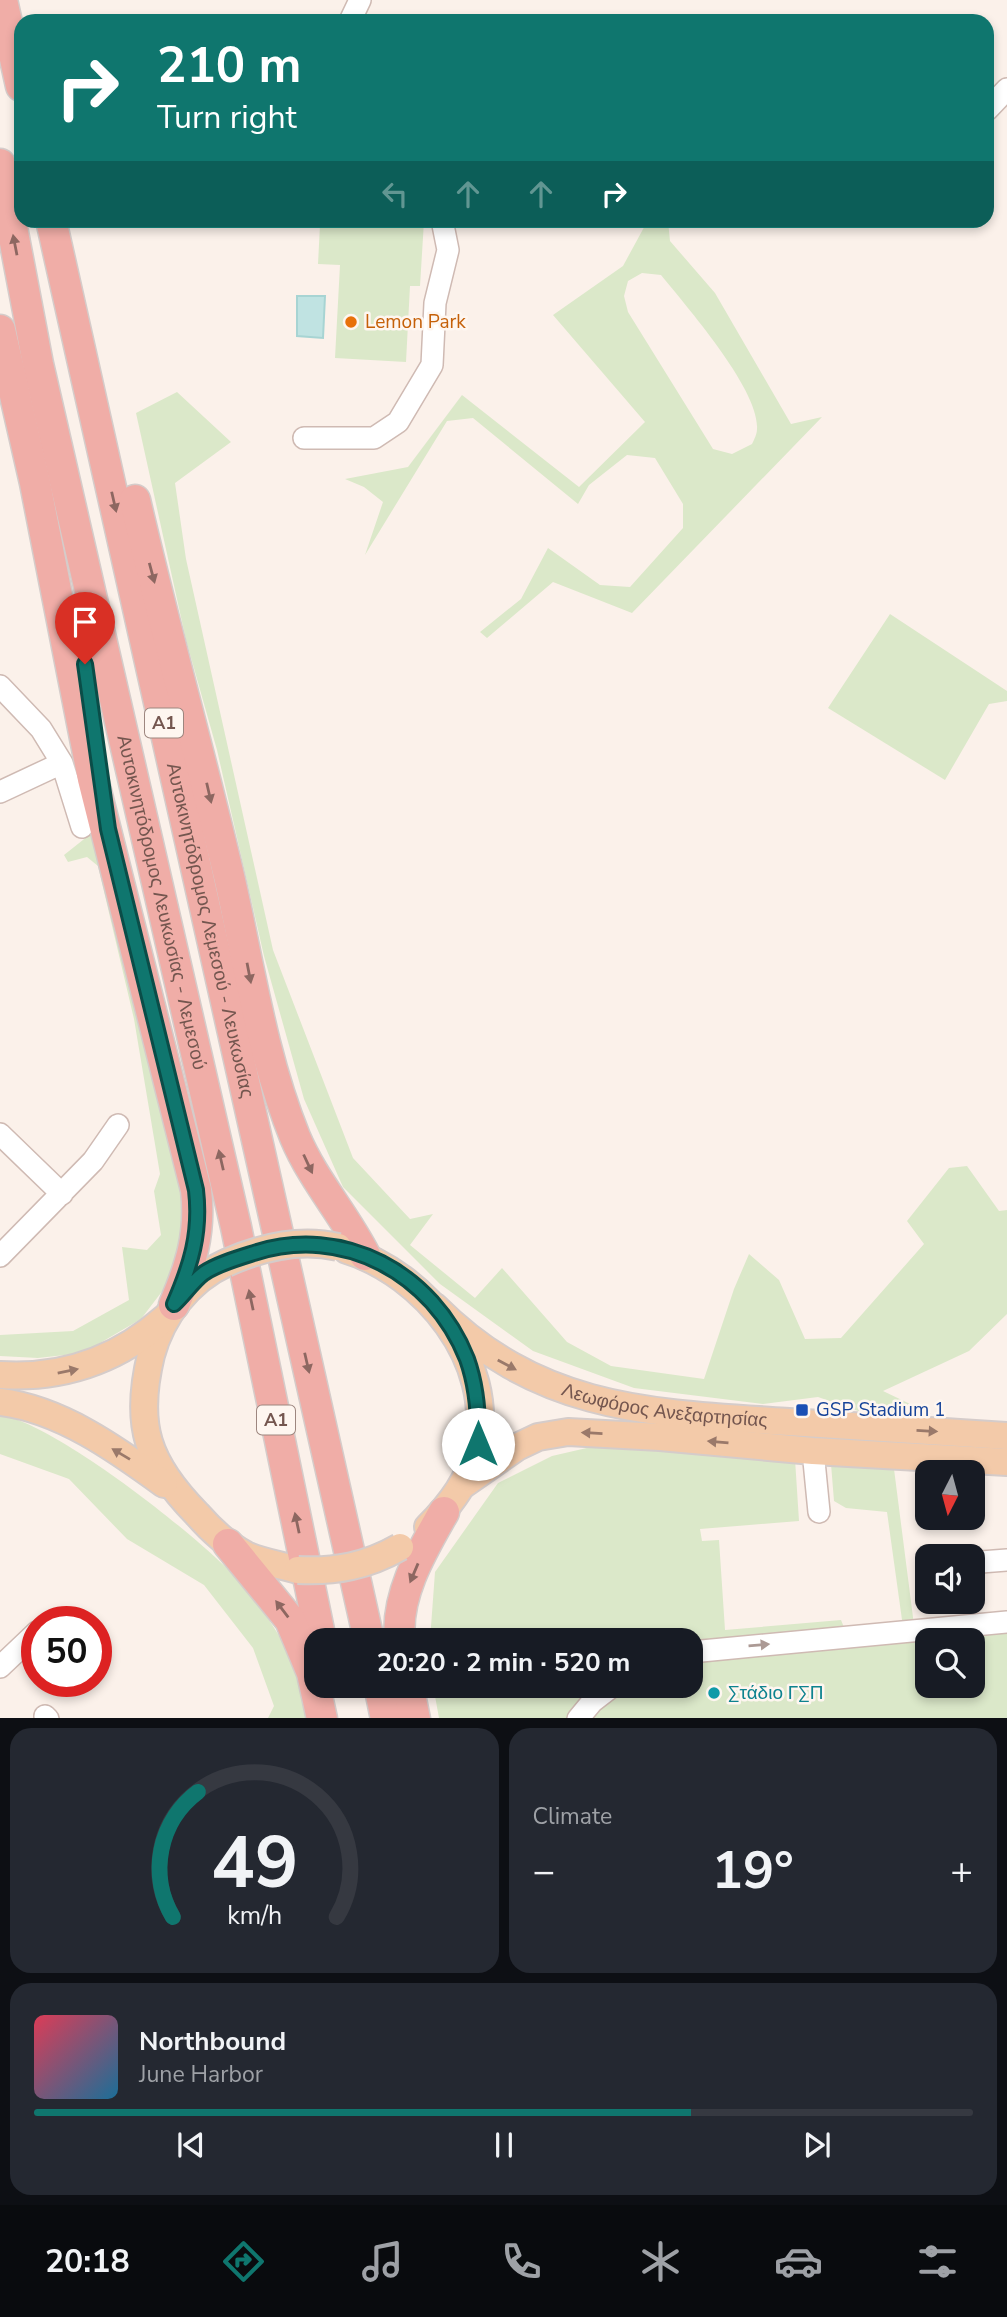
<!DOCTYPE html>
<html lang="en">
<head>
<meta charset="utf-8">
<style>
	:root { --surface:#171b24; --page:#242831; --text:#f1f3f6; --muted:#9ea1a6; --line:#363941; --accent:#0f766e }
	body { margin:0; font-family:"Nunito Sans",sans-serif; background:var(--page); color:var(--text); height:100vh; display:flex; flex-direction:column; font-size:26px; white-space:nowrap }
	* { box-sizing:border-box; margin:0 }
	p { font-size:23px; color:var(--muted) }
	.icon { flex:none; width:38px; height:38px; fill:none; stroke:currentColor; stroke-width:2; stroke-linecap:round; stroke-linejoin:round }
	.map { position:relative; height:1718px; overflow:hidden }
	.details { display:flex; flex-direction:column; gap:10px; padding:10px; background:#0d0f14; flex:1 }
	.details>* { flex:none }
	.banner { position:absolute; left:14px; top:14px; width:980px; height:214px; border-radius:21px; box-shadow:0 4px 10px #0003; background:#0f766e; color:#fff; overflow:hidden }
	.needle { width:46px; rotate:186deg }
	.buttons { position:absolute; left:915px; top:1460px; display:grid; gap:14px }
	.buttons a { display:grid; place-items:center; width:70px; height:70px; border-radius:14px; background:var(--surface); box-shadow:0 4px 10px #0003; font-size:35px }
	.speed { position:absolute; left:21px; top:1606px; display:flex; gap:14px; font-size:35px; font-weight:700; text-align:center }
	.speed>* { display:grid; place-content:center; width:91px; height:91px; border-radius:50%; background:var(--surface); box-shadow:0 4px 10px #0003; line-height:1 }
	.speed .limit { border:10px solid #d22; background:#fff; color:#111 }
	.pin { position:absolute; display:grid; place-items:center; width:60px; height:60px; color:#fff; margin:-72px -30px; border-radius:50% 50% 50% 0; rotate:-45deg; box-shadow:0 0 7px #0007 }
	.pin .icon { rotate:45deg }
	.me { position:absolute; width:77px; margin:-38px; rotate:0deg; stroke-linejoin:round; filter:drop-shadow(0 0 5px #0008) }
	.turn { display:flex; align-items:center; gap:24px; height:147px; padding:0 28px; font-size:32px }
	.turn .icon { width:91px; height:91px; stroke-width:2.5 }
	.turn b { display:block; font-size:49px; line-height:60px }
	.lanes { display:flex; align-items:center; height:66px; padding:0 28px; background:#0003; justify-content:center; gap:35px; direction:ltr }
	.lanes .off { opacity:.35 }
	.big { font-size:52px; font-weight:700; line-height:1.1 }
	.details .card { flex:1; display:flex; flex-direction:column; justify-content:center; gap:10px; min-width:0; padding:0 24px; border-radius:21px; background:var(--page) }
	.details .dial { align-items:center; gap:0 }
	.dial svg { height:182px; overflow:visible; fill:none; stroke:var(--line); stroke-width:7; stroke-linecap:round; text-anchor:middle }
	.dial text { fill:var(--text); stroke:none }
	.song { display:flex; align-items:center; gap:21px }
	.cover { width:84px; height:84px; border-radius:10px; background:linear-gradient(135deg,hsl(350 70% 55%),hsl(200 70% 35%)) }
	.played { height:7px; border-radius:4px; background:linear-gradient(90deg,var(--accent) 70%,var(--line) 70%) }
	.keys { display:flex; justify-content:space-around; direction:ltr }
	.heat { display:flex; justify-content:space-between; align-items:center; font-size:38px; direction:ltr }
	.details .tiles { flex:1; display:grid; gap:10px; grid-template-columns:1fr 1fr }
	.card:last-child { grid-column:span 2 }
	.trip { position:absolute; left:304px; top:1628px; width:399px; height:70px; border-radius:21px; background:var(--surface); box-shadow:0 4px 10px #0003; font-weight:700; line-height:70px; text-align:center }
	.tabs { display:flex; height:112px; justify-content:space-around; align-items:center; background:#090b0e; color:var(--muted) }
	.tabs .icon { width:49px; height:49px }
	.tabs .selected { color:var(--accent) }
	.tabs b { font-size:32px; color:var(--text) }
	.map>svg:first-child { display:block }
	.green { fill:#dbe8c9; fill-rule:evenodd }
	.water { fill:#c0e3e2; stroke:#a7d4d3; stroke-width:2 }
	.lines { fill:none; stroke-linecap:round; stroke-linejoin:round }
	.minor-casing { stroke:#cfbab3; stroke-width:24 }
	.major-casing { stroke:#d5ccca; stroke-width:30 }
	.highway-casing { stroke:#d5ccca; stroke-width:33 }
	.minor { stroke:#fff; stroke-width:21 }
	.major { stroke:#f3caa9; stroke-width:26 }
	.highway { stroke:#f0ada7; stroke-width:30 }
	.major-bridge-casing { stroke:#d5ccca; stroke-width:30; stroke-linecap:butt }
	.major-bridge { stroke:#f3caa9; stroke-width:26 }
	.oneway { fill:#8d6761 }
	.oneway2 { fill:#9a796a }
	.oneway3 { fill:#ac9a95 }
	.route-casing { stroke:#0a4d48; stroke-width:18 }
	.route { stroke:#0f766e; stroke-width:12 }
	.food-dot { fill:#e8710a; stroke:#fef6f0; stroke-width:2.5 }
	.transit-dot { fill:#1a4fb4; stroke:#fef6f0; stroke-width:2.5 }
	.culture-dot { fill:#0f9aa8; stroke:#fef6f0; stroke-width:2.5 }
	.labels { text-anchor:middle; dominant-baseline:central; stroke-width:5; stroke-linejoin:round; paint-order:stroke }
	.shield { fill:#fef6f0; stroke:#9d867f; stroke-width:2 }
	.shield-label { font-size:18px; font-weight:bold; fill:#74564f }
	.food-label { font-size:19px; fill:#c56008; stroke:#fef6f0; text-anchor:start }
	.street-label { font-size:19px; fill:#74564f; stroke:#fef6f0 }
	.transit-label { font-size:19px; fill:#164399; stroke:#fef6f0; text-anchor:start }
	.culture-label { font-size:19px; fill:#0d838f; stroke:#fef6f0; text-anchor:start }
</style>
</head>
<body>
<div class="map">
<svg width="1007" height="1719" viewBox="0 0 1007 1719">
	<rect width="100%" height="100%" fill="#fbf1ea"/>
	<!-- green -->
	<path class="green" d="M343,220L424,221L420,286H410L406,362L335,358L340,265L318,264L320,225L342,226Z
		M648,220L668,221L670,241L715,293L791,424L822,417L632,613L553,582L487,638L480,632L521,599L548,548L600,585L630,587L683,528V504L655,458L627,455L589,485L578,504L473,418L447,421L365,555L383,502L364,487L345,479L408,467L462,395L579,487L645,422L553,315L623,266ZM642,273L661,275C686,306 760,390 757,429C757,434 754,440 752,444L732,454L713,449L628,312L624,296L628,281Z
		M177,392L231,442L175,483L186,559L273,950L353,1158L410,1219L433,1214L410,1245L475,1298L502,1268L567,1342L611,1366L704,1379L734,1289L749,1254L779,1280L805,1339L841,1338L924,1244L907,1221L949,1168L967,1166L999,1211L1007,1210V1314L969,1351L883,1391L931,1414L864,1413L818,1397L763,1404L634,1388L533,1351L440,1284L343,1187L304,1099L264,956L217,750L186,640L136,413Z
		M890,614L1007,691V701L989,704L945,780L828,708Z
		M93,832L191,1225L170,1281L141,1319L83,1353L38,1358L0,1356V1335L73,1331L129,1300L122,1247L147,1250L161,1235L154,1191L160,1174L134,1019L98,866L87,857L68,862L64,855Z
		M0,1415C55,1422 226,1555 257,1602C270,1621 293,1655 299,1677C303,1690 305,1705 308,1718H268L274,1706L253,1648L204,1585L127,1539L69,1479L0,1454Z
		M604,1444L795,1459L799,1521L700,1529L702,1541L719,1540L725,1630L841,1620L845,1630L691,1646V1640H430L435,1572L498,1483L552,1456Z
		M831,1464L894,1469L914,1625L903,1627L887,1512L846,1508L834,1501Z
		M1007,1630V1718H439L433,1685H691V1653ZM928,1640H973V1685H928Z"/>
	<!-- water -->
	<path class="water" d="M297,296H325L323,338L297,336Z"/>
	<g class="lines">
		<!-- minor casing -->
		<g class="minor-casing">
			<path id="minor" d="M350,21L360,0
				M987,110L1007,89
				M304,438H374L398,422L432,365L435,303L448,250L442,220
				M0,686L41,729L62,763L82,827
				M0,792L62,763
				M0,1134L62,1194
				M0,1256L93,1161L118,1125
				M813,1451L819,1512
				M981,1562L1007,1560
				M691,1652L1007,1622
				M0,1667L37,1632
				M45,1716L48,1719
				M578,1719L592,1702L614,1685"/>
		</g>
		<!-- major casing -->
		<g class="major-casing">
			<g id="major">
				<path d="M347,1250C424,1274 496,1361 477,1446C470,1479 451,1504 428,1527"/>
				<path d="M226,1263C189,1280 162,1315 151,1355C134,1425 147,1463 197,1514C211,1530 227,1545 246,1555C261,1562 281,1565 298,1570"/>
				<path id="s1" d="M435,1307C539,1411 651,1413 789,1422C862,1427 934,1431 1007,1436"/>
				<path d="M0,1375C63,1379 118,1360 165,1318"/>
				<path d="M0,1402C60,1409 116,1449 164,1484"/>
				<path d="M464,1484L517,1447L538,1437L568,1432L660,1437L813,1451L1007,1462"/>
			</g>
		</g>
		<!-- highway casing -->
		<g class="highway-casing">
			<g id="highway">
				<path d="M2,0L21,86"/>
				<path id="s2" d="M0,164L38,364L236,1227L321,1640"/>
				<path id="s3" d="M51,220L369,1640"/>
				<path d="M0,330L35,483L93,779L196,1190C201,1233 191,1265 174,1305"/>
				<path d="M135,500C164,626 199,750 229,876C249,963 261,1053 295,1137C313,1180 344,1214 365,1255"/>
				<path d="M228,1544L290,1620L312,1673L322,1719"/>
				<path d="M400,1640C395,1595 423,1549 444,1512"/>
				<path d="M379,1685L386,1719"/>
				<path d="M408,1685L415,1719"/>
			</g>
		</g>
		<!-- minor -->
		<use href="#minor" class="minor"/>
		<!-- major -->
		<use href="#major" class="major"/>
		<!-- highway -->
		<use href="#highway" class="highway"/>
		<!-- major-bridge casing -->
		<g class="major-bridge-casing">
			<path id="major-bridge" d="M226,1263C262,1247 300,1238 338,1247
				M298,1570C335,1572 367,1566 400,1547"/>
		</g>
		<!-- major-bridge -->
		<use href="#major-bridge" class="major-bridge"/>
	</g>
	<!-- one-way arrows -->
	<defs><path id="oneway-solid" d="M-6-.8H1V-3.2L6.5 0L1 3.2V.8H-6Z" transform="scale(1.75)"/></defs>
	<g class="oneway">
		<use href="#oneway-solid" transform="translate(15 245) rotate(-101)"/>
		<use href="#oneway-solid" transform="translate(114 502) rotate(77)"/>
		<use href="#oneway-solid" transform="translate(152 573) rotate(75)"/>
		<use href="#oneway-solid" transform="translate(209 793) rotate(77)"/>
		<use href="#oneway-solid" transform="translate(249 973) rotate(79)"/>
		<use href="#oneway-solid" transform="translate(221 1160) rotate(-103)"/>
		<use href="#oneway-solid" transform="translate(308 1164) rotate(65)"/>
		<use href="#oneway-solid" transform="translate(251 1300) rotate(-102)"/>
		<use href="#oneway-solid" transform="translate(307 1363) rotate(77)"/>
		<use href="#oneway-solid" transform="translate(297 1523) rotate(-102)"/>
		<use href="#oneway-solid" transform="translate(414 1573) rotate(113)"/>
		<use href="#oneway-solid" transform="translate(282 1609) rotate(-127)"/>
	</g>
	<g class="oneway2">
		<use href="#oneway-solid" transform="translate(507 1365) rotate(28)"/>
		<use href="#oneway-solid" transform="translate(68 1371) rotate(-11)"/>
		<use href="#oneway-solid" transform="translate(927 1431) rotate(3)"/>
		<use href="#oneway-solid" transform="translate(592 1433) rotate(-177)"/>
		<use href="#oneway-solid" transform="translate(718 1442) rotate(-175)"/>
		<use href="#oneway-solid" transform="translate(121 1454) rotate(-149)"/>
	</g>
	<use class="oneway3" href="#oneway-solid" transform="translate(759 1645) rotate(-5)"/>
	<g class="lines">
		<!-- route casing -->
		<g class="route-casing">
			<path id="route" d="M85,664L108,829L196,1190C201,1233 191,1265 174,1304C184,1295 193,1281 204,1273C217,1264 238,1258 254,1253C343,1224 433,1273 467,1359C477,1387 479,1414 478,1444"/>
		</g>
		<!-- route -->
		<use href="#route" class="route"/>
	</g>
	<!-- markers -->
	<circle class="food-dot" cx="351" cy="322" r="7"/>
	<rect class="transit-dot" x="795" y="1403" width="14" height="14" rx="3.5"/>
	<circle class="culture-dot" cx="714" cy="1693" r="7"/>
	<g class="labels">
		<!-- shield labels -->
		<g class="shield">
			<rect x="145" y="708.5" width="38" height="29" rx="5"/>
			<rect x="257" y="1405.5" width="38" height="29" rx="5"/>
		</g>
		<g class="shield-label">
			<text x="164" y="723">A1</text>
			<text x="276" y="1420">A1</text>
		</g>
		<!-- food labels -->
		<g class="food-label">
			<text x="365" y="322">Lemon Park</text>
		</g>
		<!-- street labels -->
		<g class="street-label">
			<text stroke="none"><textPath href="#s2" startOffset="756">Αυτοκινητόδρομος Λευκωσίας - Λεμεσού</textPath></text>
			<text stroke="none"><textPath href="#s3" startOffset="728">Αυτοκινητόδρομος Λεμεσού - Λευκωσίας</textPath></text>
			<text stroke="none"><textPath href="#s1" startOffset="257">Λεωφόρος Ανεξαρτησίας</textPath></text>
		</g>
		<!-- transit labels -->
		<g class="transit-label">
			<text x="816" y="1410">GSP Stadium 1</text>
		</g>
		<!-- culture labels -->
		<g class="culture-label">
			<text x="728" y="1693">Στάδιο ΓΣΠ</text>
		</g>
	</g>
</svg>
<div class="buttons">
<a><svg class="needle" viewBox="-14 -14 28 28"><path d="M0-13l5 13h-10z" fill="#e53935"/><path d="M0 13l5-13h-10z" fill="#9ea1a6"/></svg></a>
<a><svg class="icon" aria-label="sound" viewBox="0 0 24 24"><path d="M4 9h4l5-4v14l-5-4H4zM17 9q2 3 0 6"/></svg></a>
<a><svg class="icon" aria-label="search" viewBox="0 0 24 24"><circle cx="10" cy="10" r="6"/><path d="M15 15l6 6"/></svg></a>
</div>
<div class="speed"><div class="limit">50</div></div>
<div class="pin" style="left:85px;top:664px;background:#d93025"><svg class="icon" aria-label="arrive" viewBox="0 0 24 24"><path d="M6 21V4h12l-3 4 3 4H6"/></svg></div>
<svg class="me" style="left:478px;top:1444px" viewBox="-20 -20 40 40"><circle r="19" fill="#fff"/><path d="M0-13L10 11 0 6-10 11z" fill="#0f766e"/></svg>
<div class="trip">20:20 · 2 min · 520 m</div>
<div class="banner">
<div class="turn"><svg class="icon" aria-label="right" viewBox="0 0 24 24"><path d="M7 20v-9h11M14 6l5 5-5 5"/></svg><div><b>210 m</b>Turn right</div></div>
<div class="lanes"><svg class="icon off" aria-label="left" viewBox="0 0 24 24"><path d="M17 20v-9H6M10 6l-5 5 5 5"/></svg><svg class="icon off" aria-label="ahead" viewBox="0 0 24 24"><path d="M12 20V5M6 11l6-6 6 6"/></svg><svg class="icon off" aria-label="ahead" viewBox="0 0 24 24"><path d="M12 20V5M6 11l6-6 6 6"/></svg><svg class="icon" aria-label="right" viewBox="0 0 24 24"><path d="M7 20v-9h11M14 6l5 5-5 5"/></svg></div>
</div>
</div>
<section class="details">
<div class="tiles">
<div class="card dial"><svg viewBox="0 0 100 80">
<path d="M14 69A42 42 0 1 1 86 69"/>
<path d="M14 69A42 42 0 0 1 25 14" stroke="#0f766e"/>
<text x="50" y="56" font-size="32" font-weight="700">49</text>
<text x="50" y="72" font-size="11">km/h</text>
</svg></div>
<div class="card"><p>Climate</p>
<div class="heat"><a>−</a><b class="big">19°</b><a>+</a></div>
</div>
<div class="card">
<div class="song"><i class="cover"></i><div><b>Northbound</b><p>June Harbor</p></div></div>
<div class="played"></div>
<div class="keys"><svg class="icon" aria-label="previous" viewBox="0 0 24 24"><path d="M18 5L8 12l10 7zM5 5v14"/></svg><svg class="icon" aria-label="pause" viewBox="0 0 24 24"><path d="M8 5v14M16 5v14"/></svg><svg class="icon" aria-label="next" viewBox="0 0 24 24"><path d="M6 5l10 7-10 7zM19 5v14"/></svg></div>
</div>
</div>
</section>
<nav class="tabs">
<b>20:18</b>
<svg class="icon selected" aria-label="directions" viewBox="0 0 24 24"><path d="M12 3l9 9-9 9-9-9zM9 14v-3h6M13 9l2 2-2 2"/></svg>
<svg class="icon" aria-label="music" viewBox="0 0 24 24"><path d="M9 18V5l10-2v13"/><circle cx="6" cy="18" r="3"/><circle cx="16" cy="16" r="3"/></svg>
<svg class="icon" aria-label="phone" viewBox="0 0 24 24"><path d="M5 4h4l2 5-3 2q2 4 5 5l2-3 5 2v4C11 20 4 13 5 4z"/></svg>
<svg class="icon" aria-label="climate" viewBox="0 0 24 24"><path d="M12 3v18M4 7l16 10M4 17L20 7"/></svg>
<svg class="icon" aria-label="car" viewBox="0 0 24 24"><path d="M5 17H2v-5l4-1 3-4h7l3 4 3 1v5h-3M9 17h6M6 11h13"/><circle cx="7" cy="17" r="2"/><circle cx="17" cy="17" r="2"/></svg>
<svg class="icon" aria-label="filters" viewBox="0 0 24 24"><path d="M4 7h16M4 17h16"/><circle cx="9" cy="7" r="2"/><circle cx="15" cy="17" r="2"/></svg>
</nav>
</body>
</html>
